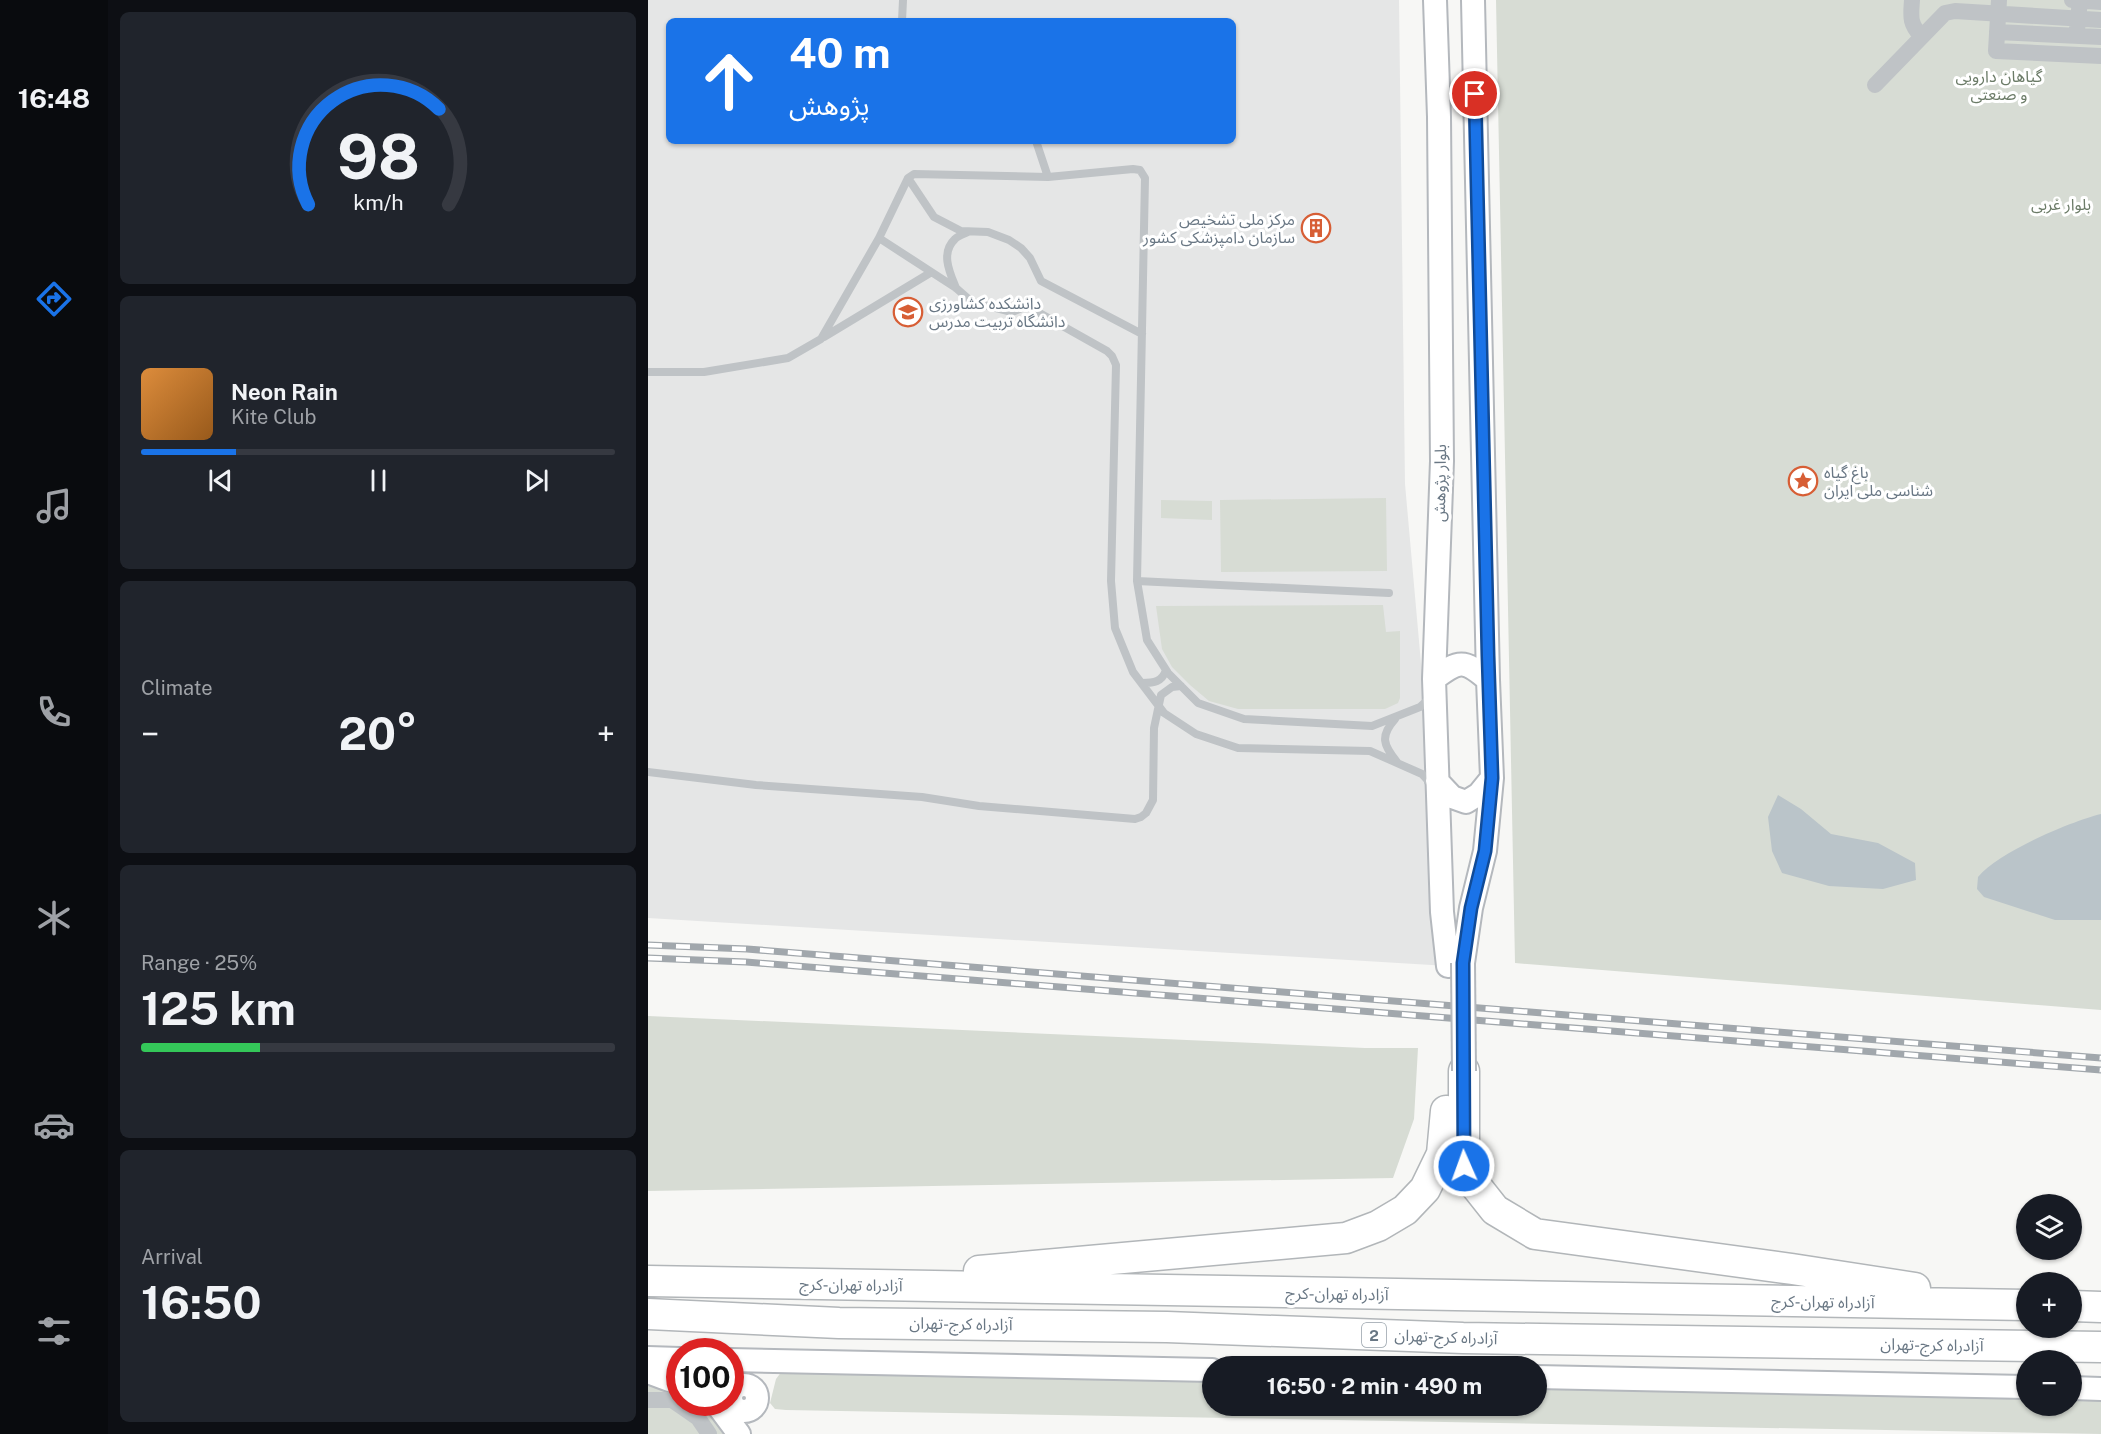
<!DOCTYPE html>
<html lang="en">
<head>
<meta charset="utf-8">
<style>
	:root { --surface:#171b24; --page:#20242c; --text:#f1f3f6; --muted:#9ea1a6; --line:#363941; --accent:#1a73e8 }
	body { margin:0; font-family:"Public Sans","Noto Sans Arabic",sans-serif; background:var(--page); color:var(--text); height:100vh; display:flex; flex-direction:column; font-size:22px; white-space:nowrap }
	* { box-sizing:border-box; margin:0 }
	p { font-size:20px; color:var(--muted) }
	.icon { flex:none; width:33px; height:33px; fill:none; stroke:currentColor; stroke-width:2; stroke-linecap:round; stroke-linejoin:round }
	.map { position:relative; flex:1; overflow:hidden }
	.details { display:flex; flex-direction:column; gap:12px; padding:12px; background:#0d0f14; width:540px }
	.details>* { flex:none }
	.guide { position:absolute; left:18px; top:18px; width:570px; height:126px; border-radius:9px; box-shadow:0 2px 4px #0004; background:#1a73e8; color:#fff; overflow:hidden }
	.tools { position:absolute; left:1368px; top:1194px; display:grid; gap:12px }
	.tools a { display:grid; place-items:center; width:66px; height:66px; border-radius:50%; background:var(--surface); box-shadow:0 2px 4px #0004; font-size:30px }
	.speed { position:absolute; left:18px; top:1338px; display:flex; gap:12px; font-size:30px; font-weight:700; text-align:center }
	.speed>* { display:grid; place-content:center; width:78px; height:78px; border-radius:50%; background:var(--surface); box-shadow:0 2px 4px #0004; line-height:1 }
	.speed .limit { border:9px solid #d22; background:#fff; color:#111 }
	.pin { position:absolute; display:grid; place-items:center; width:51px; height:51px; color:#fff; margin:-26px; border:3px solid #fff; border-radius:50%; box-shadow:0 2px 6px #0007 }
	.me { position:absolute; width:66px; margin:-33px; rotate:358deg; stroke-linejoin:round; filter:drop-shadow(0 0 4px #0008) }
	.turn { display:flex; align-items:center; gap:21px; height:126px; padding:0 24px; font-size:27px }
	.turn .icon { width:78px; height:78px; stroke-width:2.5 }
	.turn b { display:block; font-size:42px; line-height:51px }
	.big { font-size:45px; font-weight:700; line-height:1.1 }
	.details .card { flex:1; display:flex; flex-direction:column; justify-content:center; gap:9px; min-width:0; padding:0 21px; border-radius:9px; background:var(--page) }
	.details .dial { align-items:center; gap:0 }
	.dial svg { height:156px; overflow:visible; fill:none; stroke:var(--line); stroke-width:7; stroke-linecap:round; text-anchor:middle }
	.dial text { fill:var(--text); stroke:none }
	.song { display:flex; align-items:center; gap:18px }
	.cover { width:72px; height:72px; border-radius:9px; background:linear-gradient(135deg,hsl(30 70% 55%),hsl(30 70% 35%)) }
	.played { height:6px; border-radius:3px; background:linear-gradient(90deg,var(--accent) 20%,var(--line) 20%) }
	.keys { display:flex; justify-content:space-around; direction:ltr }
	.heat { display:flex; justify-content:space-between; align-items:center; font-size:33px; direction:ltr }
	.charge { height:9px; border-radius:4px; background:linear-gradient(90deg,#34c759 25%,var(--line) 0) }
	.trip { position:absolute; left:554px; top:1356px; width:345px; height:60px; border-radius:30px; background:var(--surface); box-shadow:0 2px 4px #0004; font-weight:700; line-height:60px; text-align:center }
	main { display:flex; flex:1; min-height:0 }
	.dock { display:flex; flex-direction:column; width:108px; justify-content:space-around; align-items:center; background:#090b0e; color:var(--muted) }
	.dock .icon { width:42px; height:42px }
	.dock .selected { color:var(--accent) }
	.dock b { font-size:27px; color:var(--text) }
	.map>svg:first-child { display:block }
	.built { fill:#e5e6e6; fill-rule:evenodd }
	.green { fill:#d7dcd4 }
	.water { fill:#bac4c9 }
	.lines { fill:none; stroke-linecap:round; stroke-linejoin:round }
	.secondary-casing { stroke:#b4b8bd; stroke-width:26 }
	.highway-casing { stroke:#b2b6b9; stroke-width:33 }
	.lane { stroke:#bfc3c6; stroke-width:8 }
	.street { stroke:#bfc3c6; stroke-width:16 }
	.secondary { stroke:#fff; stroke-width:22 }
	.highway { stroke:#fff; stroke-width:30 }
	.rail-casing { stroke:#a1a7ac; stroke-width:7 }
	.rail { stroke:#fff; stroke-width:4.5; stroke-dasharray:14; stroke-linecap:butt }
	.secondary-bridge-casing { stroke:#b4b8bd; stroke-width:26; stroke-linecap:butt }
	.secondary-bridge { stroke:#fff; stroke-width:22 }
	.route-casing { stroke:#114b97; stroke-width:15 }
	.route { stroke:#1a73e8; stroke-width:10 }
	.labels { text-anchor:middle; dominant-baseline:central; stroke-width:6; stroke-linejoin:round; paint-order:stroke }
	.shield { fill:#fff; stroke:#96a0a9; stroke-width:1.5 }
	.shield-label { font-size:15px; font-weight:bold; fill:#697784 }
	.park-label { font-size:16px; fill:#6b7b67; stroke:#fff }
	.poi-label { font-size:16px; fill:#697784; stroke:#fff; text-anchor:start }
	.street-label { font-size:16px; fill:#697784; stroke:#fff }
</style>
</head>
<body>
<main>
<nav class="dock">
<b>16:48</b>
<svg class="icon selected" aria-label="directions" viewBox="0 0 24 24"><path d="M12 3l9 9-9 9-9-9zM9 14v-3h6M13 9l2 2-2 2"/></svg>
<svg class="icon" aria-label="music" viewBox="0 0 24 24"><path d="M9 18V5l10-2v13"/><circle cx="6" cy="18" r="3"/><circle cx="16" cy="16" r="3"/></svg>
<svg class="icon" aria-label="phone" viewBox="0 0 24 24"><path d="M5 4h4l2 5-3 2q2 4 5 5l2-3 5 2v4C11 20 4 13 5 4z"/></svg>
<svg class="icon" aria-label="climate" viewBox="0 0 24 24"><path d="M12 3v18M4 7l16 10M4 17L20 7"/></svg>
<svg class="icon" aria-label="car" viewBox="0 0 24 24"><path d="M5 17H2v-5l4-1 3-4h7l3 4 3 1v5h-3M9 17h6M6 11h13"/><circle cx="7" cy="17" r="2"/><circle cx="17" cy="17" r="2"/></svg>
<svg class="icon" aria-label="filters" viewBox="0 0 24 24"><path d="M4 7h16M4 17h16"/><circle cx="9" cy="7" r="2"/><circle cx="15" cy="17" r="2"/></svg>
</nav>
<section class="details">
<div class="card dial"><svg viewBox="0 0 100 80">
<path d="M14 69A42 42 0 1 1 86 69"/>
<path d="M14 69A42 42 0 0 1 81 20" stroke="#1a73e8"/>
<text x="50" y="56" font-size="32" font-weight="700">98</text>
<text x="50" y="72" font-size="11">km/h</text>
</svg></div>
<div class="card">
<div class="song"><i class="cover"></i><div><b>Neon Rain</b><p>Kite Club</p></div></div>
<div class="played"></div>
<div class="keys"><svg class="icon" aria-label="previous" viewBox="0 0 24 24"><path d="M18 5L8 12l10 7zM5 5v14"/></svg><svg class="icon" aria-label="pause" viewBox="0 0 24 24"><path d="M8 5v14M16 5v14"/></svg><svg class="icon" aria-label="next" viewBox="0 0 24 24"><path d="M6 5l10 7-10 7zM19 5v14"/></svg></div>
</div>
<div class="card"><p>Climate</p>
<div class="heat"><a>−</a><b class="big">20°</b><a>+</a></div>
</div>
<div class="card"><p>Range · 25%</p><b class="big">125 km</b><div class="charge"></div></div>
<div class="card"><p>Arrival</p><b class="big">16:50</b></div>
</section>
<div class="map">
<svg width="1453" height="1434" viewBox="0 0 1453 1434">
	<rect width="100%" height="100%" fill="#f7f7f5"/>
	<!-- built -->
	<path class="built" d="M0,0H751L757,484L800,966L0,918ZM21,21H585V141H21Z"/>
	<!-- green -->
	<path class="green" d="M848,0H1453V1010L867,963Z
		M738,498L739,571L573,572L572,500Z
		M513,500L564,501V520L513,518Z
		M735,605L738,632L752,631V698L750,703L737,709H590L561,701L542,685L524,667L514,649L508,606Z
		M0,1016L717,1048H770L766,1119L745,1178L0,1191Z
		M134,1371L564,1379V1406H888V1386L1378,1397V1406H1424V1398H1453V1434L138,1410L127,1409L122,1403L128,1379Z
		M0,1378L31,1389L32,1402L56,1403L83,1434H0Z"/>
	<!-- water -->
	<path class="water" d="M1130,795L1153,809L1183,834L1230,843L1267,863L1268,880L1235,889L1181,886L1134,873L1124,851L1120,817Z
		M1453,814V920H1407L1336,897L1329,889L1330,877C1351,852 1421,822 1453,814Z"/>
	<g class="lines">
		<!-- secondary casing -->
		<g class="secondary-casing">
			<path id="secondary" d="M787,0L791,117L794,461L786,679L794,912L800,966
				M786,679C811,660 816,659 840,680
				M789,781L804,797L818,802L831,794L844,778
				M815,963L823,908L837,851L844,778L840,680L825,0
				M0,1358L32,1359
				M82,1360L564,1370
				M0,1372L32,1384
				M888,1377L1378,1387
				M83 1398a13 13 0 1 1 26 0a13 13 0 1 1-26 0Z
				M1424,1388L1453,1389
				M67,1402L91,1434"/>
		</g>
		<!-- highway casing -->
		<g class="highway-casing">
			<path id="highway" d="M816,1071V1166L828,1186L847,1210L887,1234L1144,1269L1267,1288
				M331,1271L698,1238L730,1226L757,1210L777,1189L794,1154L798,1111
				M0,1281L1378,1305
				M1424,1306L1453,1307
				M0,1314L191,1323L519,1327L815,1338L1453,1347"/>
		</g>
		<!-- lane -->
		<path class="lane" d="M254,21L255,0
			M388,141L400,177
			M260,178L286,217L313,231L340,232L361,240L373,248L382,258L393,281L494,334
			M231,238L308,288L324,302L364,312L379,306L459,351L464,356L468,365L463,581L467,628L485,672L516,713L548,734L590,748L722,751L774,774L786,787
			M308,288C302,273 292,253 307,239C310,236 316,234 320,232
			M176,337L282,273
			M0,372H56L140,358L173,339L231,238L260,178L266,174L400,177L485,169L492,170L497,178L489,581L499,640L520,673L550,703L596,719L724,726L772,707L783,697
			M489,581L741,593
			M494,683C506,683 514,682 518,670
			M747,719C732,736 735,745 749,762
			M0,772L108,785L274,797L331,806L487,819L493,817L498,813L505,800L506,728L513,695L524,687L533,686"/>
		<!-- street -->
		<path class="street" d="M1264,0C1263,16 1261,23 1273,36
			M1351,0L1348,51L1453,56
			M1424,0L1453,2
			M1429,30L1432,0
			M1349,32L1453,37
			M1227,85L1297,13L1307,11L1453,20
			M0,1400H24L50,1418L61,1434"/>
		<!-- secondary -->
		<use href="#secondary" class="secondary"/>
		<!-- highway -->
		<use href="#highway" class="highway"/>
		<!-- rail casing -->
		<g class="rail-casing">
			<path id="rail" d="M0,945L99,949L1453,1058
				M0,958L98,962L1453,1070"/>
		</g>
		<!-- rail -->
		<use href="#rail" class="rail"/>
		<!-- secondary-bridge casing -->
		<g class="secondary-bridge-casing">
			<path id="secondary-bridge" d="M815,963L816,1071"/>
		</g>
		<!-- secondary-bridge -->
		<use href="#secondary-bridge" class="secondary-bridge"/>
	</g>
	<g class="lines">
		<!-- route casing -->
		<g class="route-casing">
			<path id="route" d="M816,1166L815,963L823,908L837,851L844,778L840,656L827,94"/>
		</g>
		<!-- route -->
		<use href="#route" class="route"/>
	</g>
	<!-- icons -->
	<defs>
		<g id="building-ring" transform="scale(1.5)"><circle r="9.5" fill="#fff" stroke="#d75e35" stroke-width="1.5"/><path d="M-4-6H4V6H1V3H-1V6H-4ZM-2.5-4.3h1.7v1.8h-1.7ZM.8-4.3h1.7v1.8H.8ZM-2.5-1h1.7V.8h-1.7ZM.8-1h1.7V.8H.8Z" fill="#d75e35"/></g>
		<g id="university-ring" transform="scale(1.5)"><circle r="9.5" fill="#fff" stroke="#d75e35" stroke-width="1.5"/><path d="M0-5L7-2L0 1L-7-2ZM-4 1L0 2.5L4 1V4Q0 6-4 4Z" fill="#d75e35"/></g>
		<g id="sight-ring" transform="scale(1.5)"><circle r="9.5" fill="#fff" stroke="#d75e35" stroke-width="1.5"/><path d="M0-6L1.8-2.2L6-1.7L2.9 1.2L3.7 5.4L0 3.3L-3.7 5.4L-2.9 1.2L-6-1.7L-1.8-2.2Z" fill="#d75e35"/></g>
	</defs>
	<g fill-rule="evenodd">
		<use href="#building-ring" x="668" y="228"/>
		<use href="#university-ring" x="260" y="312"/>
		<use href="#sight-ring" x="1155" y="481"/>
	</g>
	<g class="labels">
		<!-- shield labels -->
		<rect class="shield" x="714" y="1323" width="24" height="24" rx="4.5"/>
		<g class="shield-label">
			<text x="726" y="1335">2</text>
		</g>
		<!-- park labels -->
		<g class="park-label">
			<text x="1351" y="76">گیاهان دارویی<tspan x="1351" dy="18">و صنعتی</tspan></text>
			<text x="1413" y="204">بلوار غربی</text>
		</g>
		<!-- poi labels -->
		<g class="poi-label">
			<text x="647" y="219" text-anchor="end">مرکز ملی تشخیص<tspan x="647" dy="18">سازمان دامپزشکی کشور</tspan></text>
			<text x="281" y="303">دانشکده کشاورزی<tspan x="281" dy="18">دانشگاه تربیت مدرس</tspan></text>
			<text x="1176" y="472">باغ گیاه‌<tspan x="1176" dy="18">شناسی ملی ایران</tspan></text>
		</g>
		<!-- street labels -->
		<g class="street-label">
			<text transform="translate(792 483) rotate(-89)">بلوار پژوهش</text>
			<text transform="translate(203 1285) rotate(1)">آزادراه تهران-کرج</text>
			<text transform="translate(689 1294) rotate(1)">آزادراه تهران-کرج</text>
			<text transform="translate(1175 1302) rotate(1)">آزادراه تهران-کرج</text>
			<text transform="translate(313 1324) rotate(1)">آزادراه کرج-تهران</text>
			<text transform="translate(798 1337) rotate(2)">آزادراه کرج-تهران</text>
			<text transform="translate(1284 1345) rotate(1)">آزادراه کرج-تهران</text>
		</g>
	</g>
</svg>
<div class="tools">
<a><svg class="icon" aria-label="layers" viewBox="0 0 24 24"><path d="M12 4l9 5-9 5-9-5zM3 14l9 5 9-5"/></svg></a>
<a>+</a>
<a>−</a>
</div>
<div class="speed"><div class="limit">100</div></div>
<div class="pin" style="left:827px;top:94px;background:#d93025"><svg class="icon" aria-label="arrive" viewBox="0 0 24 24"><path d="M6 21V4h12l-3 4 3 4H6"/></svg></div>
<svg class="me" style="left:816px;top:1166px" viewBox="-20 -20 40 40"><circle r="17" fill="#1a73e8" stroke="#fff" stroke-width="3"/><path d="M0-11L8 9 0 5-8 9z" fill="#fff"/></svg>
<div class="trip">16:50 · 2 min · 490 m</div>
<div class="guide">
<div class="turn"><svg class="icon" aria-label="ahead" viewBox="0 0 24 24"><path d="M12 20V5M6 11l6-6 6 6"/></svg><div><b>40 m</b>پژوهش</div></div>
</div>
</div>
</main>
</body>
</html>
